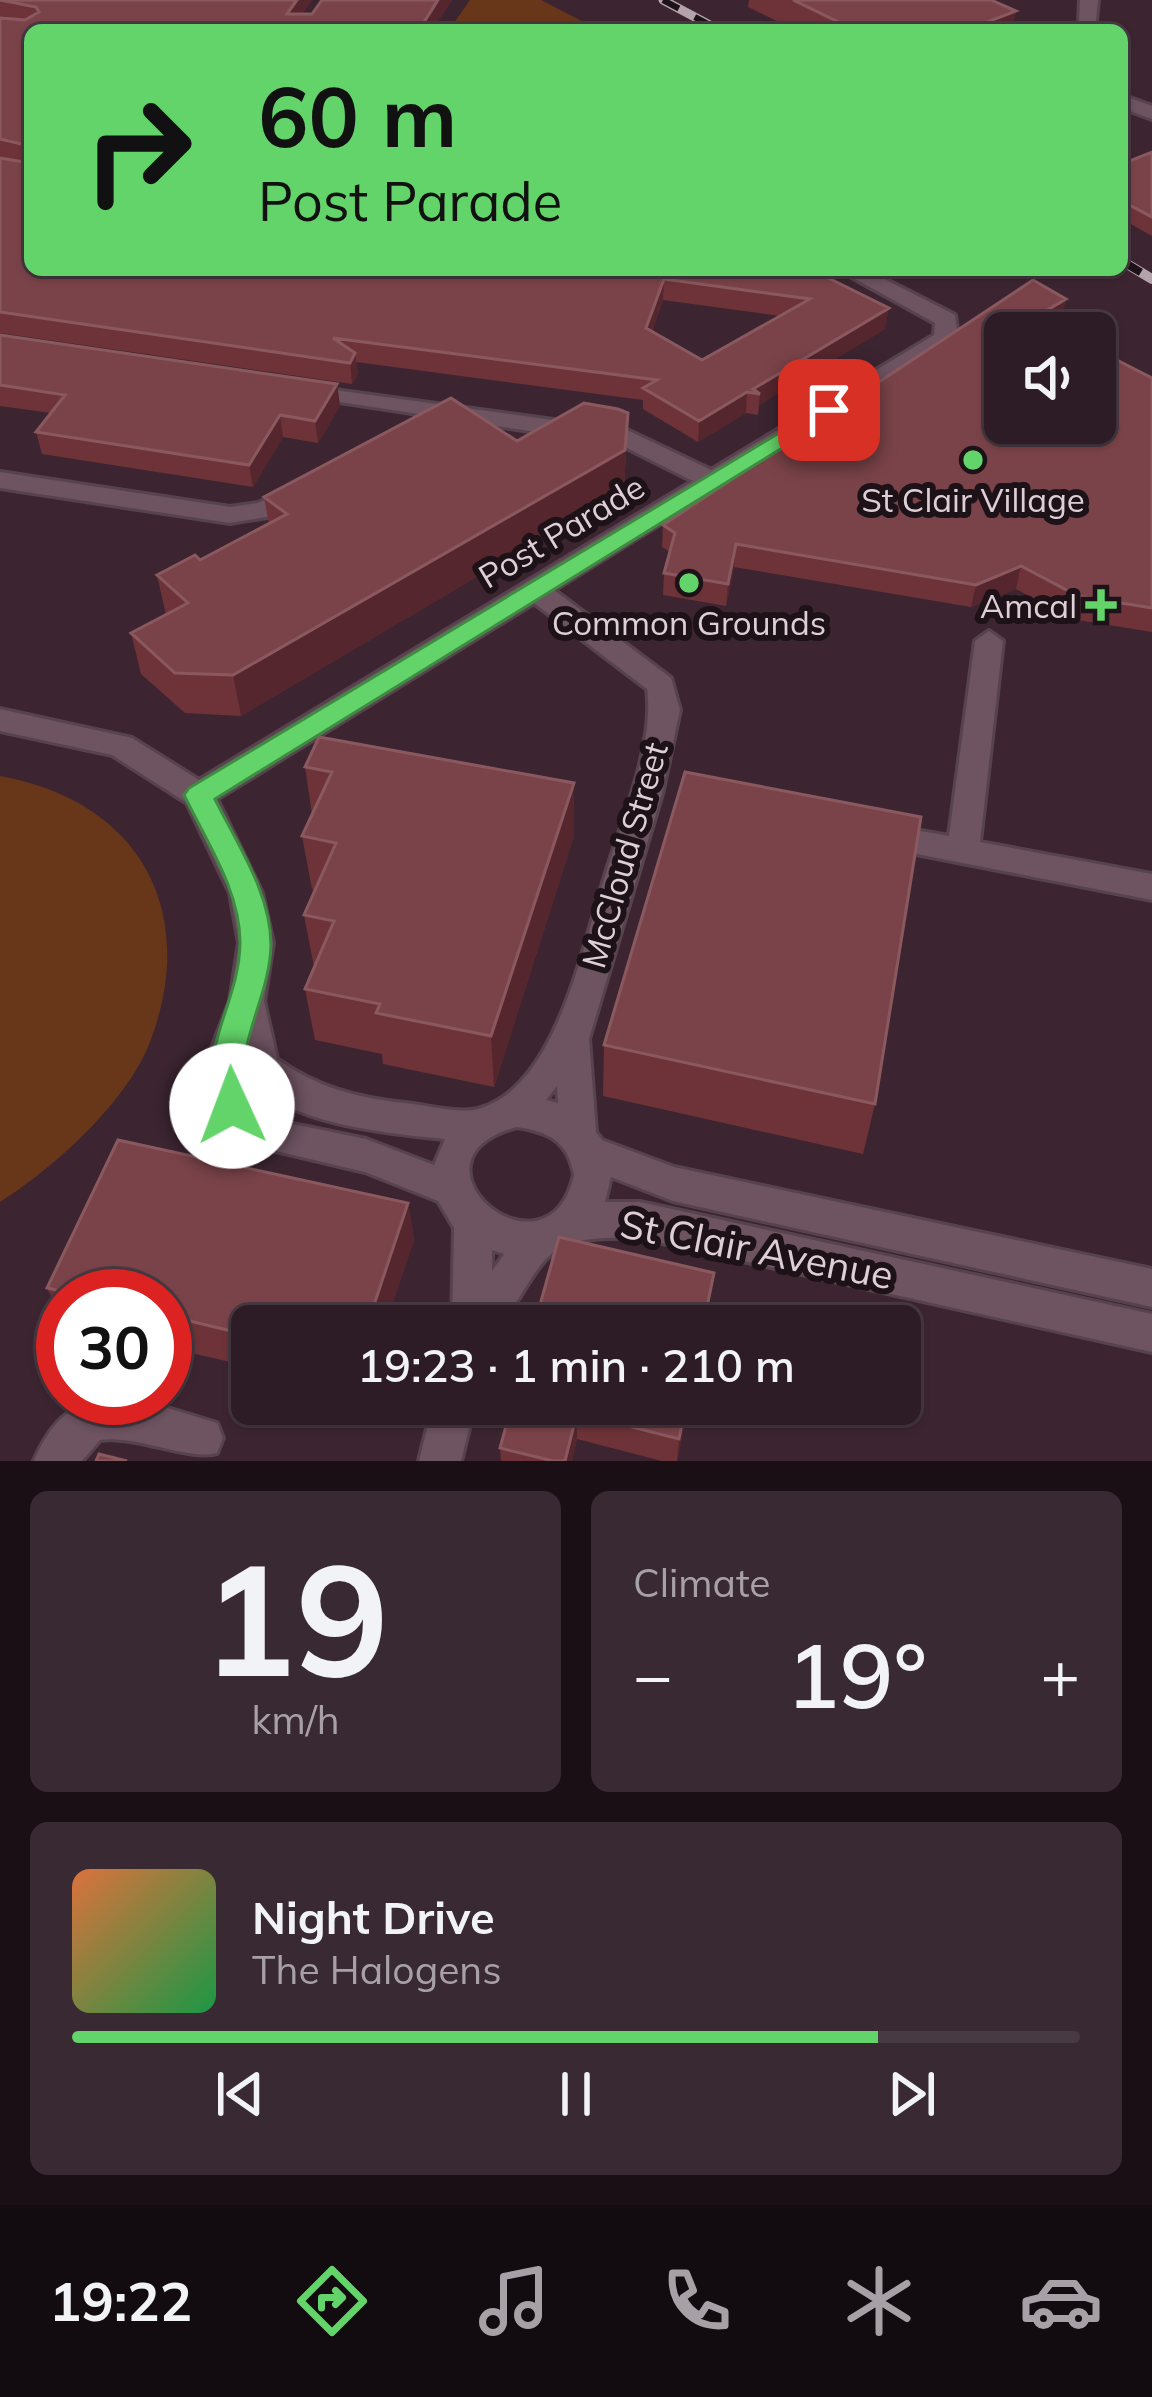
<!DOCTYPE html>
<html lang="en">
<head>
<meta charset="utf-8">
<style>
	:root { --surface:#2d1c25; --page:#392932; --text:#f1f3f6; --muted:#a7a1a7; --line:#483a42; --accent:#62d469 }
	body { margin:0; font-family:Mulish,sans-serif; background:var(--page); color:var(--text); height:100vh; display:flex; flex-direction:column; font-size:45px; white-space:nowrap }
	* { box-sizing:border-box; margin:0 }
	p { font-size:39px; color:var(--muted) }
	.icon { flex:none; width:66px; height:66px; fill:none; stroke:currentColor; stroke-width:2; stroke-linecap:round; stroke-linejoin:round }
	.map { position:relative; height:1461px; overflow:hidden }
	.side { display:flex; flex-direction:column; gap:30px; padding:30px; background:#190f14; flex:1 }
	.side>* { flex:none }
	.top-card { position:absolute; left:24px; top:24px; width:1104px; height:252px; border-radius:18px; box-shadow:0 3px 9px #0004,0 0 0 3px var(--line); background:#62d469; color:#111; overflow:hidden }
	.tools { position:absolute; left:984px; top:312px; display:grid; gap:24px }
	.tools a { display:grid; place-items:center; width:132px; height:132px; border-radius:18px; background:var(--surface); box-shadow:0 3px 9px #0004,0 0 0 3px var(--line); font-size:60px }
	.speed { position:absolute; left:36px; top:1269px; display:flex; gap:24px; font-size:60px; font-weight:700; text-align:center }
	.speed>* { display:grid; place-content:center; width:156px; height:156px; border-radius:50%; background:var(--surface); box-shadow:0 3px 9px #0004,0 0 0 3px var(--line); line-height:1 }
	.speed .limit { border:18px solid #d22; background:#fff; color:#111 }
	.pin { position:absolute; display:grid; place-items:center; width:102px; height:102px; color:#fff; margin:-51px; border-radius:24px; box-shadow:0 6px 18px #0006 }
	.me { position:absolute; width:132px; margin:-66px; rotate:358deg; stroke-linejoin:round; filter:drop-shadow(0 0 9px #0008) }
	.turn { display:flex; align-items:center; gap:42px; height:252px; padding:0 36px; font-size:54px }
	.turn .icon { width:156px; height:156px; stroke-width:2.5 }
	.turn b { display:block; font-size:84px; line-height:102px }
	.big { font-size:90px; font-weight:600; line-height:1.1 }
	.side .tile { flex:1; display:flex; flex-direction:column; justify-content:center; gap:18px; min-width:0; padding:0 42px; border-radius:18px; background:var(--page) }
	.side .dial { align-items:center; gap:0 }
	.dial b { font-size:156px; line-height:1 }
	.song { display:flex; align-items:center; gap:36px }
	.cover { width:144px; height:144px; border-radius:18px; background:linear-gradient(135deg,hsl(20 70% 55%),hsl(140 70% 35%)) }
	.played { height:12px; border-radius:6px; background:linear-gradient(90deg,var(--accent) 80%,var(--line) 80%) }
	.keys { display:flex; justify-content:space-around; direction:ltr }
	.heat { display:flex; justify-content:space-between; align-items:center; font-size:66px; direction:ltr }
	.side .tiles { flex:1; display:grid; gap:30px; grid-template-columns:1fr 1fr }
	.tile:last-child { grid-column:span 2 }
	.trip { position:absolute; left:231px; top:1305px; width:690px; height:120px; border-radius:18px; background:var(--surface); box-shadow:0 3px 9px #0004,0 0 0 3px var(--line); font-weight:600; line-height:120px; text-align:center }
	.dock { display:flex; height:192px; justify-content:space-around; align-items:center; background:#120b0f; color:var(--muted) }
	.dock .icon { width:84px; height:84px }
	.dock .current { color:var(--accent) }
	.dock b { font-size:54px; color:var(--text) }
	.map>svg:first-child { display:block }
	.green { fill:#68371a }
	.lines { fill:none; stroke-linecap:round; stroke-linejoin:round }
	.minor-casing { stroke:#57434e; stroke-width:6 }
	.minor { fill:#6e5361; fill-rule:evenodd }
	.rail-far1-casing { stroke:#b4a3ab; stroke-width:9 }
	.rail-casing { stroke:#b4a3ab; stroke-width:10 }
	.rail-far1 { stroke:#1c1217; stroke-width:6; stroke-dasharray:18; stroke-linecap:butt }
	.rail { stroke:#1c1217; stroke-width:8; stroke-dasharray:22; stroke-linecap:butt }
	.wall { fill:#6e3338; fill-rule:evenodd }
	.shaded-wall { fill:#55262e }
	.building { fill:#7a4349; stroke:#8a595f; stroke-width:3; fill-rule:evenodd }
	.route { fill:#62d469; stroke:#408a44; stroke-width:3 }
	.poi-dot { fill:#62d469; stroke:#1c1217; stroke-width:4.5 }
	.labels { text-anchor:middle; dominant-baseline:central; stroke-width:12; stroke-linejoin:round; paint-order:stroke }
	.poi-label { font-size:33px; fill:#deced5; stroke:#1c1217 }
	.street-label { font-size:33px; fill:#deced5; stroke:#1c1217 }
	.near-street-label { font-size:39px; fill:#deced5; stroke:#1c1217 }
</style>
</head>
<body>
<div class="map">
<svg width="1152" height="1461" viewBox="0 0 1152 1461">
	<rect width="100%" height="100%" fill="#3c2531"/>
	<!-- green -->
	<path class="green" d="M470,0H541L599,30H449Z
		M0,776C139,801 200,910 150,1042C127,1102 54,1168 0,1202Z"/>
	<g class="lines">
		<!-- minor casing -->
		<g class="minor-casing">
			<path id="minor" d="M1080,0H1098L1095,30H1073L1079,24Z
				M1122,95L1152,106V119L1122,108Z
				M839,270H867L955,315L958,338L554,590L671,678L680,710L662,794L589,1039L596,1132L602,1140L674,1167L1152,1269V1307L673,1201L611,1177L605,1202H640L1152,1314V1352L640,1238C543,1236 552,1249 501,1326H452L454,1228L438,1201L365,1172L255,1146L219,1117L207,1084L208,1058L230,1001L239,943L230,893L187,803L112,755L0,731V709L132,738L199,780L693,481L621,445L300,396L291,394V384L627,430L711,470L934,335L935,323ZM534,603L647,689C655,744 621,823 605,876C583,944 557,1088 478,1109C458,1114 426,1105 405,1103C357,1098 316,1087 277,1059L264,1001L273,943L262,893L217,799ZM243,1068C270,1123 391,1134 445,1139L434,1165L366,1139L278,1121L247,1097ZM557,1086L558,1103L546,1100ZM517,1127C549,1132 568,1141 574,1175C548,1290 393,1160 517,1127ZM492,1250L504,1254L492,1271Z
				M0,472L230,507L258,503L299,485L312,493L273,516L230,523L0,488Z
				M989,631L1003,641L980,842L1152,874V900L865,844L860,835L865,826L876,823L949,836L975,641Z
				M135,1398L217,1423L223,1438L217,1453C187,1461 139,1435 100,1440L82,1461H34C56,1409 82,1398 135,1398Z
				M433,1404H475L461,1461H419Z"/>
		</g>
		<!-- minor -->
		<use href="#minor" class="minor"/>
		<!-- rail-far1 casing -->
		<g class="rail-far1-casing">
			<path id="rail-far1" d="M663,0L719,30"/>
		</g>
		<!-- rail casing -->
		<g class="rail-casing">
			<path id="rail" d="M1122,261L1152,279"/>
		</g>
		<!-- rail-far1 -->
		<use href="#rail-far1" class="rail-far1"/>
		<!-- rail -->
		<use href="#rail" class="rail"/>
	</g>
	<!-- wall -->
	<path class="wall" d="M0,0H312L302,14H312L322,0H452L432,30H30V270H812L885,329L759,405L758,415L746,413L698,442L643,409V400L356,362L358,374L352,384L0,333ZM663,300L780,316L702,360L652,331Z
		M749,0H991L1012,30H795L748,7Z
		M1152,152V236L1122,219V164Z
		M1061,320L1051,326L1152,378V632L1072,619L1016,589L971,607L734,567L726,606L663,595L664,573L670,552L662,547L663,525Z
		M0,335L337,384L340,406L318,443L283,437L253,487L42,454L36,432L51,413L0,406Z
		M628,413L624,490L241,716L185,713L141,674L131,633L166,615L157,575L200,560L269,524L264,497L517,441Z
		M305,767L574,783V836L494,1087L383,1064L382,1054L315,1040L305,989L314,967L304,915L315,890L312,889L302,836L312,814Z
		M604,1045L875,1104L863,1154L603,1096Z
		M408,1203L414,1240L385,1326H252V1367L165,1347V1296H63V1320L47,1288Z
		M512,1404H689L677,1461H662L577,1439L572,1461H501L500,1448Z"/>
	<!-- shaded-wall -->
	<path class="shaded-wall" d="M297,0H312L291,30L287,14Z
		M438,0H452L432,30H419Z
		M1016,11L1012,30H967Z
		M664,279L663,300L645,349L646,328Z
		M1066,299L1061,320L1040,333L1034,318Z
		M889,308L885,329L759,405L760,394L753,389Z
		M355,353L358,374L352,384L350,363Z
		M337,384L340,406L318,443L315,421Z
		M747,392L746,413L698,442L699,421Z
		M628,413L624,490L241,716L233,675Z
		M280,415L283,437L253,487L249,465Z
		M736,544L734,567L726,606L728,584Z
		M1021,566L1016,589L971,607L976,585Z
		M574,783V836L494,1087L491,1036Z
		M408,1203L414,1240L385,1326H367Z
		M714,1273L705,1326H703Z
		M686,1404H689L677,1461L679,1439Z
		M577,1413V1439L572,1461H565Z"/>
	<!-- building -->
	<path class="building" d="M0,0H297L287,14H312L322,0H438L419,30H30V270H812L889,308L753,389L760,394L747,392L699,421L643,388L657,380L333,338L355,353L350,363L0,312V158L24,162L30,146L0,139V18L25,20L39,12L36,7ZM664,279L810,299L702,360L646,328Z
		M793,0H991L1016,11L967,30H855Z
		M1152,152V217L1122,201V164Z
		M1033,280L1066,299L1034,318L1064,333H1005V423H1095V349L1152,378V608L1078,596L1021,566L976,585L736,544L728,584L664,573L675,533L663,525Z
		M0,335L337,384L315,421L280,415L249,465L36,432L65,395L0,385Z
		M451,398L517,441L584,403L618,409L628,413L625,450L233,675L175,673L131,633L188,603L157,575L195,555L200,560L287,514L264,497Z
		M319,737L574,783L491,1036L376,1013L380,1004L305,989L334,921L304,915L336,843L302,836L332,772L305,767Z
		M685,772L921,817L875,1104L604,1045Z
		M118,1140L408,1203L367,1326H310L267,1316L263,1326H252V1336L165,1315V1296H83L47,1288Z
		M559,1237L714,1273L703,1326H534Z
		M512,1404H686L679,1439L577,1413L565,1461H553L500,1448Z
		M99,1454L127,1461H96Z"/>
	<!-- route -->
	<path class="route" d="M829,403L840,410L837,414L215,799C237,844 271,893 271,945C270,1001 229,1052 248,1106L244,1117L232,1121L220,1117C192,1057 239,1006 240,944C241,892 206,841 184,795L189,788Z"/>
	<!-- markers -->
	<g class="poi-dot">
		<circle cx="973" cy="460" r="12"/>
		<circle cx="689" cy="583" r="12"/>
		<path d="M1095 587h12v12h12v12h-12v12h-12v-12h-12v-12h12z"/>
	</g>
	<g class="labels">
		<!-- poi labels -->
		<g class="poi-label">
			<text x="973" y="499">St Clair Village</text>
			<text x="1077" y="605" text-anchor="end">Amcal</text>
			<text x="689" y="622">Common Grounds</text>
		</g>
		<!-- street labels -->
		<g class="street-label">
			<text transform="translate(561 531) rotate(-31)">Post Parade</text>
			<text transform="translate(624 855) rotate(-74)">McCloud Street</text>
		</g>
		<!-- near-street labels -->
		<g class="near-street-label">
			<text transform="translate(757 1249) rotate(11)">St Clair Avenue</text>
		</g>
	</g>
</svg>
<div class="tools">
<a><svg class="icon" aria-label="sound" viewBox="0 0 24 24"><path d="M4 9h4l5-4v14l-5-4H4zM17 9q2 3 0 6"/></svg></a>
</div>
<div class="speed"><div class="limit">30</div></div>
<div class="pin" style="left:829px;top:410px;background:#d93025"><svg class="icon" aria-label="arrive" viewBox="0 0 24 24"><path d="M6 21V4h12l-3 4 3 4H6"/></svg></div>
<svg class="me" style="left:232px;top:1106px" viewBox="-20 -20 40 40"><circle r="19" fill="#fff"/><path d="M0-13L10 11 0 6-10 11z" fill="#62d469"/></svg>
<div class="trip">19:23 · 1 min · 210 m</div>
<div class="top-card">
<div class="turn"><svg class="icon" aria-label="right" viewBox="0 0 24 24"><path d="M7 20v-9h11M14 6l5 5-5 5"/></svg><div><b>60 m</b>Post Parade</div></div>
</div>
</div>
<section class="side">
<div class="tiles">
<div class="tile dial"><b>19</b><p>km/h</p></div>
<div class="tile"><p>Climate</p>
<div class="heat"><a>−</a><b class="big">19°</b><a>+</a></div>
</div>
<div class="tile">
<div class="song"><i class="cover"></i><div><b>Night Drive</b><p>The Halogens</p></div></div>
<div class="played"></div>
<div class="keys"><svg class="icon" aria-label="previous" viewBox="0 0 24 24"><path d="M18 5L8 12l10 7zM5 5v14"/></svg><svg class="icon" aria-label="pause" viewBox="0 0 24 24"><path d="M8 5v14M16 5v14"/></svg><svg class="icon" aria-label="next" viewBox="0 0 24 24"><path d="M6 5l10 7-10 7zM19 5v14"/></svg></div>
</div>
</div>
</section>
<nav class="dock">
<b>19:22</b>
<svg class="icon current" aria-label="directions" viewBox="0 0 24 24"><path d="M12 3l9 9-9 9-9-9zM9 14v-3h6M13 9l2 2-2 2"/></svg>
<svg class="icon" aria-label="music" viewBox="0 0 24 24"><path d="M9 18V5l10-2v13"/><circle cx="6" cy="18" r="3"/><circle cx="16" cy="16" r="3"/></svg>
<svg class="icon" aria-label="phone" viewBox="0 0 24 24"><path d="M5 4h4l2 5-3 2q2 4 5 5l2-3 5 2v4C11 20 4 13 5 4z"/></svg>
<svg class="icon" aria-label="climate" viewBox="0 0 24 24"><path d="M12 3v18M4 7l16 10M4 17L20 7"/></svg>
<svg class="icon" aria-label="car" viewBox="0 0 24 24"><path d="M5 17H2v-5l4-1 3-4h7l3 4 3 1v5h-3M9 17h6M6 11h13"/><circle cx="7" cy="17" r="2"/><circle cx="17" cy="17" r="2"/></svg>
</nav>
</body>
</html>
